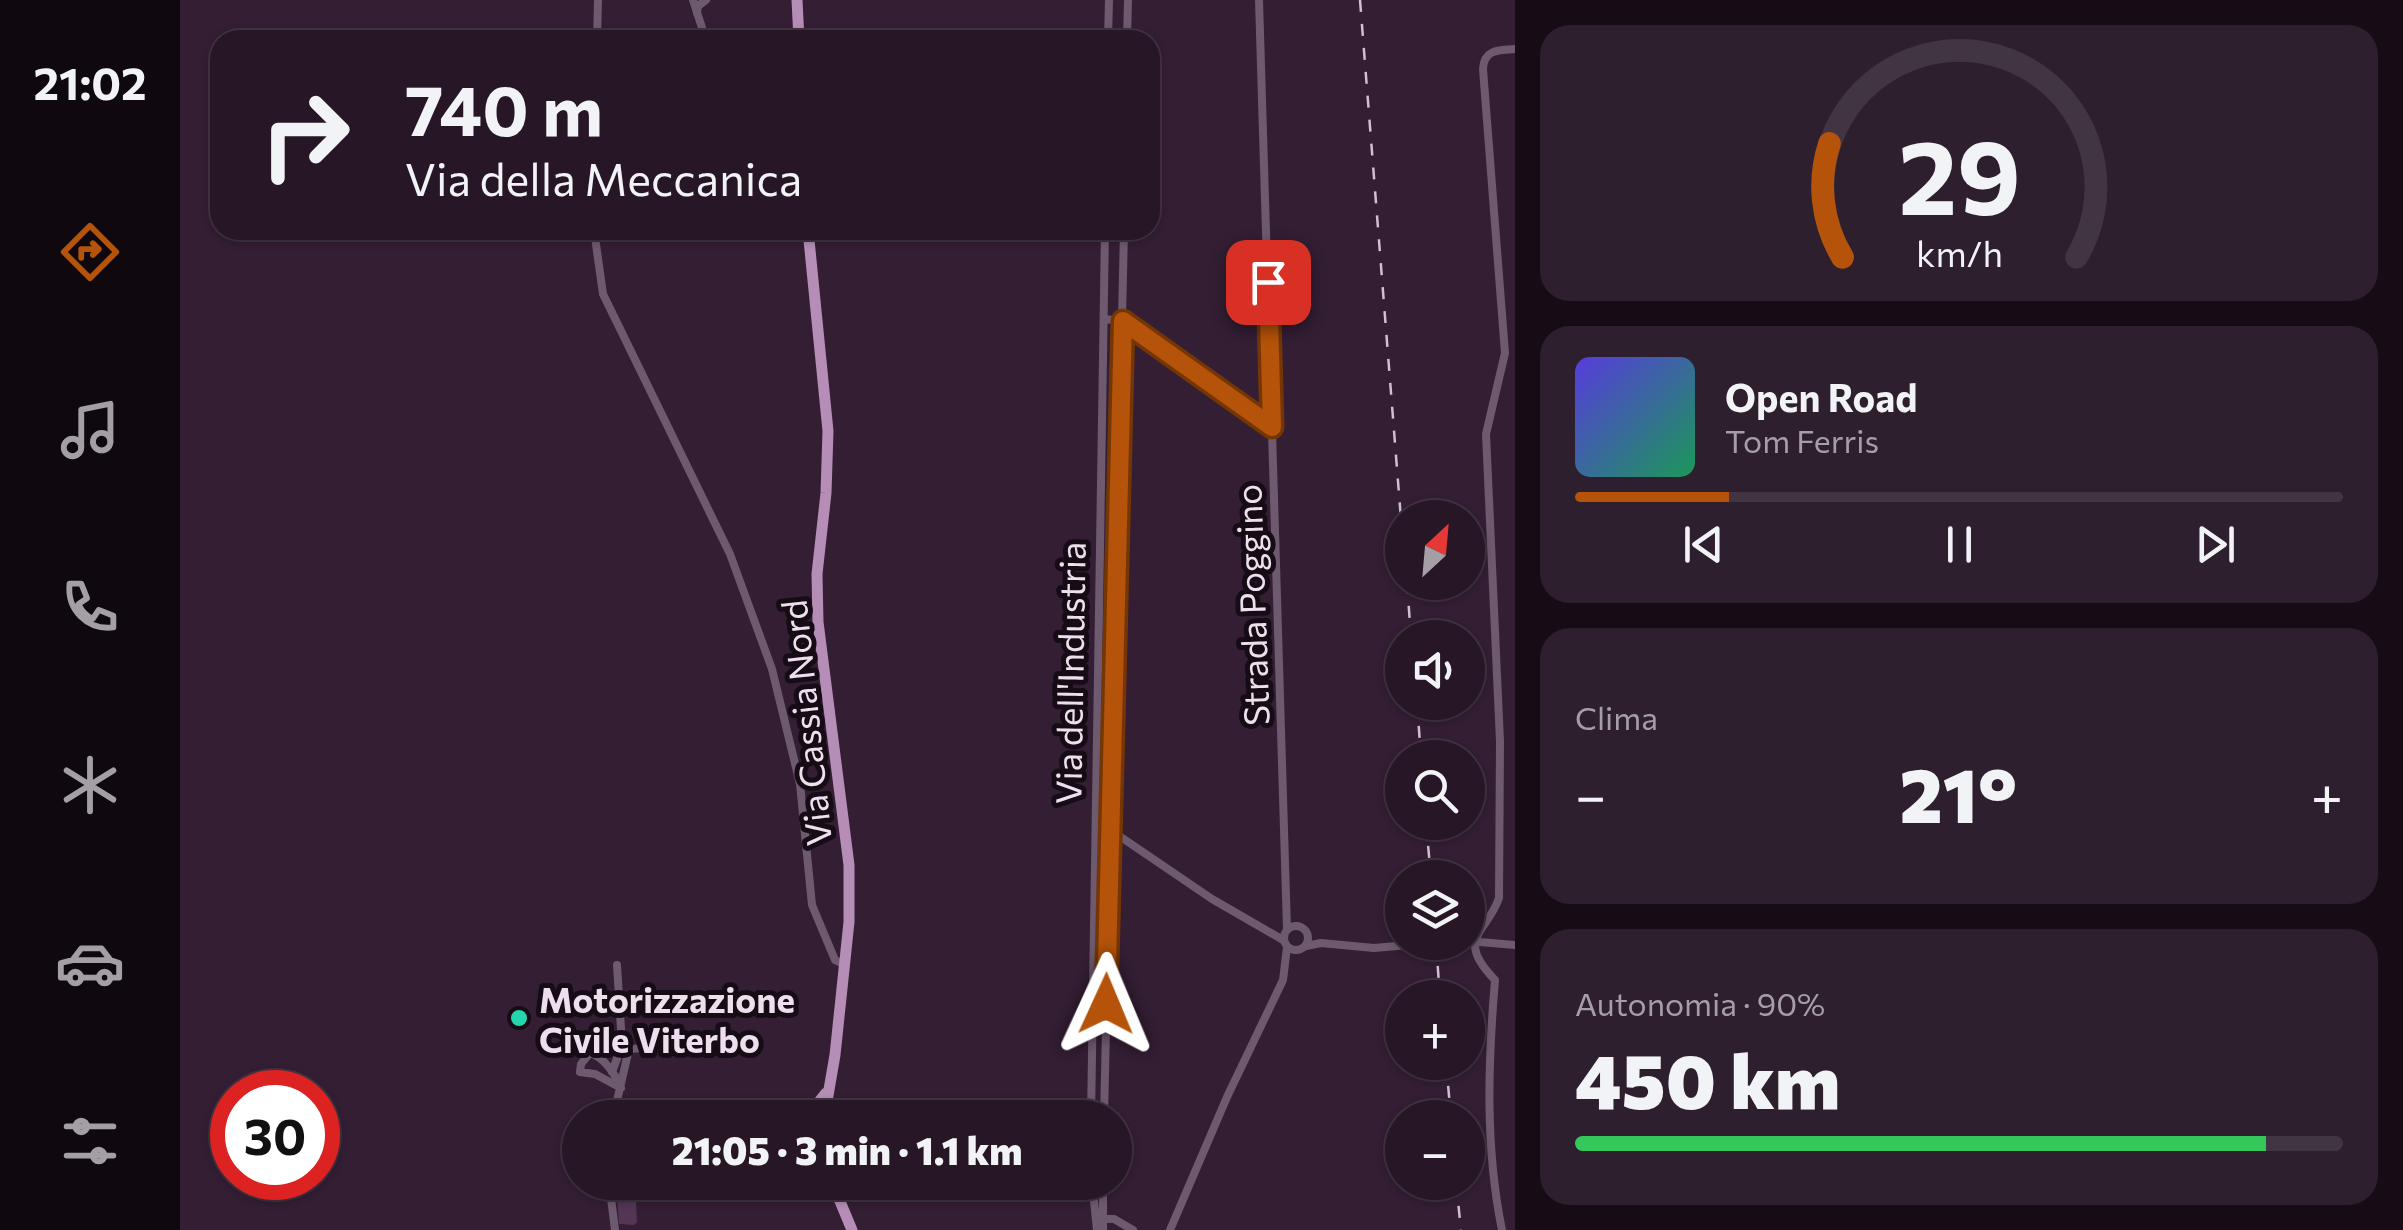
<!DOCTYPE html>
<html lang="it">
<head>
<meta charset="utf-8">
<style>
	:root { --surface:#261626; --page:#2e1f2e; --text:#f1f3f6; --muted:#a49fa7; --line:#423543; --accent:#b45309 }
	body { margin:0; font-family:Commissioner,sans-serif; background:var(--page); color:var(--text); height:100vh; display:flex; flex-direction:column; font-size:38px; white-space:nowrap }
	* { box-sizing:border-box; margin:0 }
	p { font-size:32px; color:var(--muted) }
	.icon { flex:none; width:55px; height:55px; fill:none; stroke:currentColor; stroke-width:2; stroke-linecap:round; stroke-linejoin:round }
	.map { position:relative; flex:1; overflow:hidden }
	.side { display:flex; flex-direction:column; gap:25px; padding:25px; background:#150c15; width:888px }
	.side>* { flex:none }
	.top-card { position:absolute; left:30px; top:30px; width:950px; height:210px; border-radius:30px; box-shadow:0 2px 8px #0004,0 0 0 2px var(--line); background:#261626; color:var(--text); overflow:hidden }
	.needle { width:65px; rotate:26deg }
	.tools { position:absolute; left:1205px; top:500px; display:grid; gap:20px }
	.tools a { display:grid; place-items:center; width:100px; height:100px; border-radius:50%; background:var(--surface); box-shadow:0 2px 8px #0004,0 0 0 2px var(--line); font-size:50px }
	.speed { position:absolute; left:30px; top:1070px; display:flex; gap:20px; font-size:50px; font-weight:700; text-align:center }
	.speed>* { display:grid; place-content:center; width:130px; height:130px; border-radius:50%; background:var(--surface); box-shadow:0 2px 8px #0004,0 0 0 2px var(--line); line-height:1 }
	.speed .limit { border:15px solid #d22; background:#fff; color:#111 }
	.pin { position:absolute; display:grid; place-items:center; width:85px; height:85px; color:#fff; margin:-42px; border-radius:20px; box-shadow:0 5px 15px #0006 }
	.me { position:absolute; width:110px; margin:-55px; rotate:1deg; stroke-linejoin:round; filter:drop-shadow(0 0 8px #0008) }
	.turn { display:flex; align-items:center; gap:35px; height:210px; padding:0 30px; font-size:45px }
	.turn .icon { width:130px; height:130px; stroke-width:2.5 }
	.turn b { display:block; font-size:70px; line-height:85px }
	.big { font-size:75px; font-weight:800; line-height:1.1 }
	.side .card { flex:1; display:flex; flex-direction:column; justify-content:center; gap:15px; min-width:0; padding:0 35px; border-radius:30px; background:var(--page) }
	.side .dial { align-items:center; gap:0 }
	.dial svg { height:260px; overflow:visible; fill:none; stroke:var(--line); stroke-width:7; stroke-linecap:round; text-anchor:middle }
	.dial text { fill:var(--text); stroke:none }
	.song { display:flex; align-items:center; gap:30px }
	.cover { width:120px; height:120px; border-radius:15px; background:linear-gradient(135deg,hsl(250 70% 55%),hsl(150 70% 35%)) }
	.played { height:10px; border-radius:5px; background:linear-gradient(90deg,var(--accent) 20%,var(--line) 20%) }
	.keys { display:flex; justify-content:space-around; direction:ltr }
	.heat { display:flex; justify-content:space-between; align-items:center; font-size:55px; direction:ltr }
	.charge { height:15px; border-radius:8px; background:linear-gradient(90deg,#34c759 90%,var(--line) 0) }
	.trip { position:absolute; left:382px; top:1100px; width:570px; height:100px; border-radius:50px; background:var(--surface); box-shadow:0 2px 8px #0004,0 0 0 2px var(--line); font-weight:800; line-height:100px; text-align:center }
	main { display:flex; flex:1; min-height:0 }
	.tab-bar { display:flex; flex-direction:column; width:180px; justify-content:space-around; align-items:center; background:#0f090f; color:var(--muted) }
	.tab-bar .icon { width:70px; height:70px }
	.tab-bar .current { color:var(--accent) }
	.tab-bar b { font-size:45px; color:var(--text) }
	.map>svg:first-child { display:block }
	.green { fill:#543555 }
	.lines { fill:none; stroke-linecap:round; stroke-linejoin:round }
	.street { stroke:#6e5a6e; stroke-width:8 }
	.primary { stroke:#b58db6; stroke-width:11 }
	.rail { stroke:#d0c0d0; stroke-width:2.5; stroke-dasharray:12 12; stroke-linecap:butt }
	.route-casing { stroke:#753606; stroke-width:25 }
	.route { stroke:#b45309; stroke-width:18 }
	.poi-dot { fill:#25d5ae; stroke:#150c15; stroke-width:4 }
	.labels { text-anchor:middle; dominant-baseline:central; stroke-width:10; stroke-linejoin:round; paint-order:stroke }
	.street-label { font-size:35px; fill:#eedfee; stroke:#150c15 }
	.poi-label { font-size:35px; font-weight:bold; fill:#eedfee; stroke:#150c15; text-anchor:start }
</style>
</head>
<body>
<main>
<nav class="tab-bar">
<b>21:02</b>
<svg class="icon current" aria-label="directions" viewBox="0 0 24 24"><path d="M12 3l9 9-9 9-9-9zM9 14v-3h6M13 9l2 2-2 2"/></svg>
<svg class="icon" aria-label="music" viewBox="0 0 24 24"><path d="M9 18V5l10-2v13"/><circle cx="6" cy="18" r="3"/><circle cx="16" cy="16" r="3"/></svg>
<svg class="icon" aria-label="phone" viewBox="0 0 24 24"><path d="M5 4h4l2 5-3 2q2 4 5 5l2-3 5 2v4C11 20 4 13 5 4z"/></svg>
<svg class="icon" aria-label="climate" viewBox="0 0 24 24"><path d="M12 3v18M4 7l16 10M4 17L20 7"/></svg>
<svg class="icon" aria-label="car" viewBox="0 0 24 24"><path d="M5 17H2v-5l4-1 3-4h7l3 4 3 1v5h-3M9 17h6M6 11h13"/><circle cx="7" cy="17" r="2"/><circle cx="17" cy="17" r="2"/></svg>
<svg class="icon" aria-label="filters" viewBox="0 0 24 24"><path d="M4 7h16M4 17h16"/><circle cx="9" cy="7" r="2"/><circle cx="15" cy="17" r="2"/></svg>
</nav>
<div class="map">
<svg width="1336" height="1230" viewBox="0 0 1336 1230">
	<rect width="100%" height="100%" fill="#331e33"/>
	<!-- green -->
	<path class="green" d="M436,1183H455L457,1222L454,1225L439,1224Z"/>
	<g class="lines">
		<!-- street -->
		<path class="street" d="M513,0L526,40
			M1079,0L1107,929
			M517,13L518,6L526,0
			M417,40L418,0
			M928,40L929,0
			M947,40L948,0
			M414,230L423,294L550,554L592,669L620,784L632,905L655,960L665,965
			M924,319L943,321L1093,427
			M932,831L1032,899L1103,940
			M1104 938a12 12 0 1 1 24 0a12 12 0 1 1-24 0Z
			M1288,941L1336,945
			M1126,946L1141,943L1194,948L1262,942
			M410,1053C423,1056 436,1075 441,1088L415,1074L400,1072L401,1064Z
			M432,1072L442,1045L437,965
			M433,1118L449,1049L480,1047
			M911,1118L925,230
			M924,1118L944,230
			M429,1182L435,1230
			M912,1182L917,1230
			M920,1219H934L953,1230
			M923,1230V1182
			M990,1230L1047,1097L1103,980L1107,947
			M1322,1230C1305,1147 1308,1063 1315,980C1274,938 1307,933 1319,898L1320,741L1306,434L1325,353L1303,69C1304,49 1319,50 1336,49"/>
		<!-- primary -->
		<path class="primary" d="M617,0L619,40
			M628,230L648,431L646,493L637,574L638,622L669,865V922L655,1055L646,1107L649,1118
			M627,1117L646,1093
			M652,1182L672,1230"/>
		<!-- rail -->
		<path class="rail" d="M1180,0L1222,532
			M1227,582L1231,638
			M1237,702L1241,758
			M1246,822L1251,878
			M1256,942L1260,998
			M1266,1062L1271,1118
			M1276,1182L1281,1230"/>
	</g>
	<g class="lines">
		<!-- route casing -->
		<g class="route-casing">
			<path id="route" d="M926,1004L943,321L1092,427L1088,282"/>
		</g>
		<!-- route -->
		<use href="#route" class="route"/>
	</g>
	<!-- markers -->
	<circle class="poi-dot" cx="339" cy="1018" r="10"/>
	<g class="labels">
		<!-- street labels -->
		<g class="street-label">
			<text transform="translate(1071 605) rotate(-92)">Strada Poggino</text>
			<text transform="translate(889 673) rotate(-89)">Via dell'Industria</text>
			<text transform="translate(625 723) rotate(-96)">Via Cassia Nord</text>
		</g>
		<!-- poi labels -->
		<g class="poi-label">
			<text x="359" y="998">Motorizzazione<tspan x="359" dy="40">Civile Viterbo</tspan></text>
		</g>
	</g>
</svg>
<div class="tools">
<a><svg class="needle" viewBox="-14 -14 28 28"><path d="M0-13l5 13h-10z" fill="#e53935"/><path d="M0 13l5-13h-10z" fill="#a49fa7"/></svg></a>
<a><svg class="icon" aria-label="sound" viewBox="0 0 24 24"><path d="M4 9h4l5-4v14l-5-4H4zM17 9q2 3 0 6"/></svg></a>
<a><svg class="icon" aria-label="search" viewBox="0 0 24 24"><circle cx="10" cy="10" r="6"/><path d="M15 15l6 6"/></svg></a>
<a><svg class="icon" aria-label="layers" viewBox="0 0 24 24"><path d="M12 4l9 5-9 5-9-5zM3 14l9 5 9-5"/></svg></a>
<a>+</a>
<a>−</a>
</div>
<div class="speed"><div class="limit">30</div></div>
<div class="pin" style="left:1088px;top:282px;background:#d93025"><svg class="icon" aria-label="arrive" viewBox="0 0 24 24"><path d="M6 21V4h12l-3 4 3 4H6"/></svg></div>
<svg class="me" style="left:926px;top:1004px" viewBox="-20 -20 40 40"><path d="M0-17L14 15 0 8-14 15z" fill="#b45309" stroke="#fff" stroke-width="4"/></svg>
<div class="trip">21:05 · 3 min · 1.1 km</div>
<div class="top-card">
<div class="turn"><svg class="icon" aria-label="right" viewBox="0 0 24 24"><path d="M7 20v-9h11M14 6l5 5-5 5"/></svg><div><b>740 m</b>Via della Meccanica</div></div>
</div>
</div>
<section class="side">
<div class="card dial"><svg viewBox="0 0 100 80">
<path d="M14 69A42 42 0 1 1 86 69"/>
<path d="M14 69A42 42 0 0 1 10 34" stroke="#b45309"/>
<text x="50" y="56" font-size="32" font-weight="700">29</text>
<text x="50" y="72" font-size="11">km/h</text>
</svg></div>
<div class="card">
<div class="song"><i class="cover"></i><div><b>Open Road</b><p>Tom Ferris</p></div></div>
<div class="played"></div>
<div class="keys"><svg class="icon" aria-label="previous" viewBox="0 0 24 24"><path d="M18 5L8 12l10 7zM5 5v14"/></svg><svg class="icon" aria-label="pause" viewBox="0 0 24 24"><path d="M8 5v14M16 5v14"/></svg><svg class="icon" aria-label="next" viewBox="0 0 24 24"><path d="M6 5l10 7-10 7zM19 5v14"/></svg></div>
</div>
<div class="card"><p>Clima</p>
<div class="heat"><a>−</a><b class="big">21°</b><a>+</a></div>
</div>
<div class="card"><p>Autonomia · 90%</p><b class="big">450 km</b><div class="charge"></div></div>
</section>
</main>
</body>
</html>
